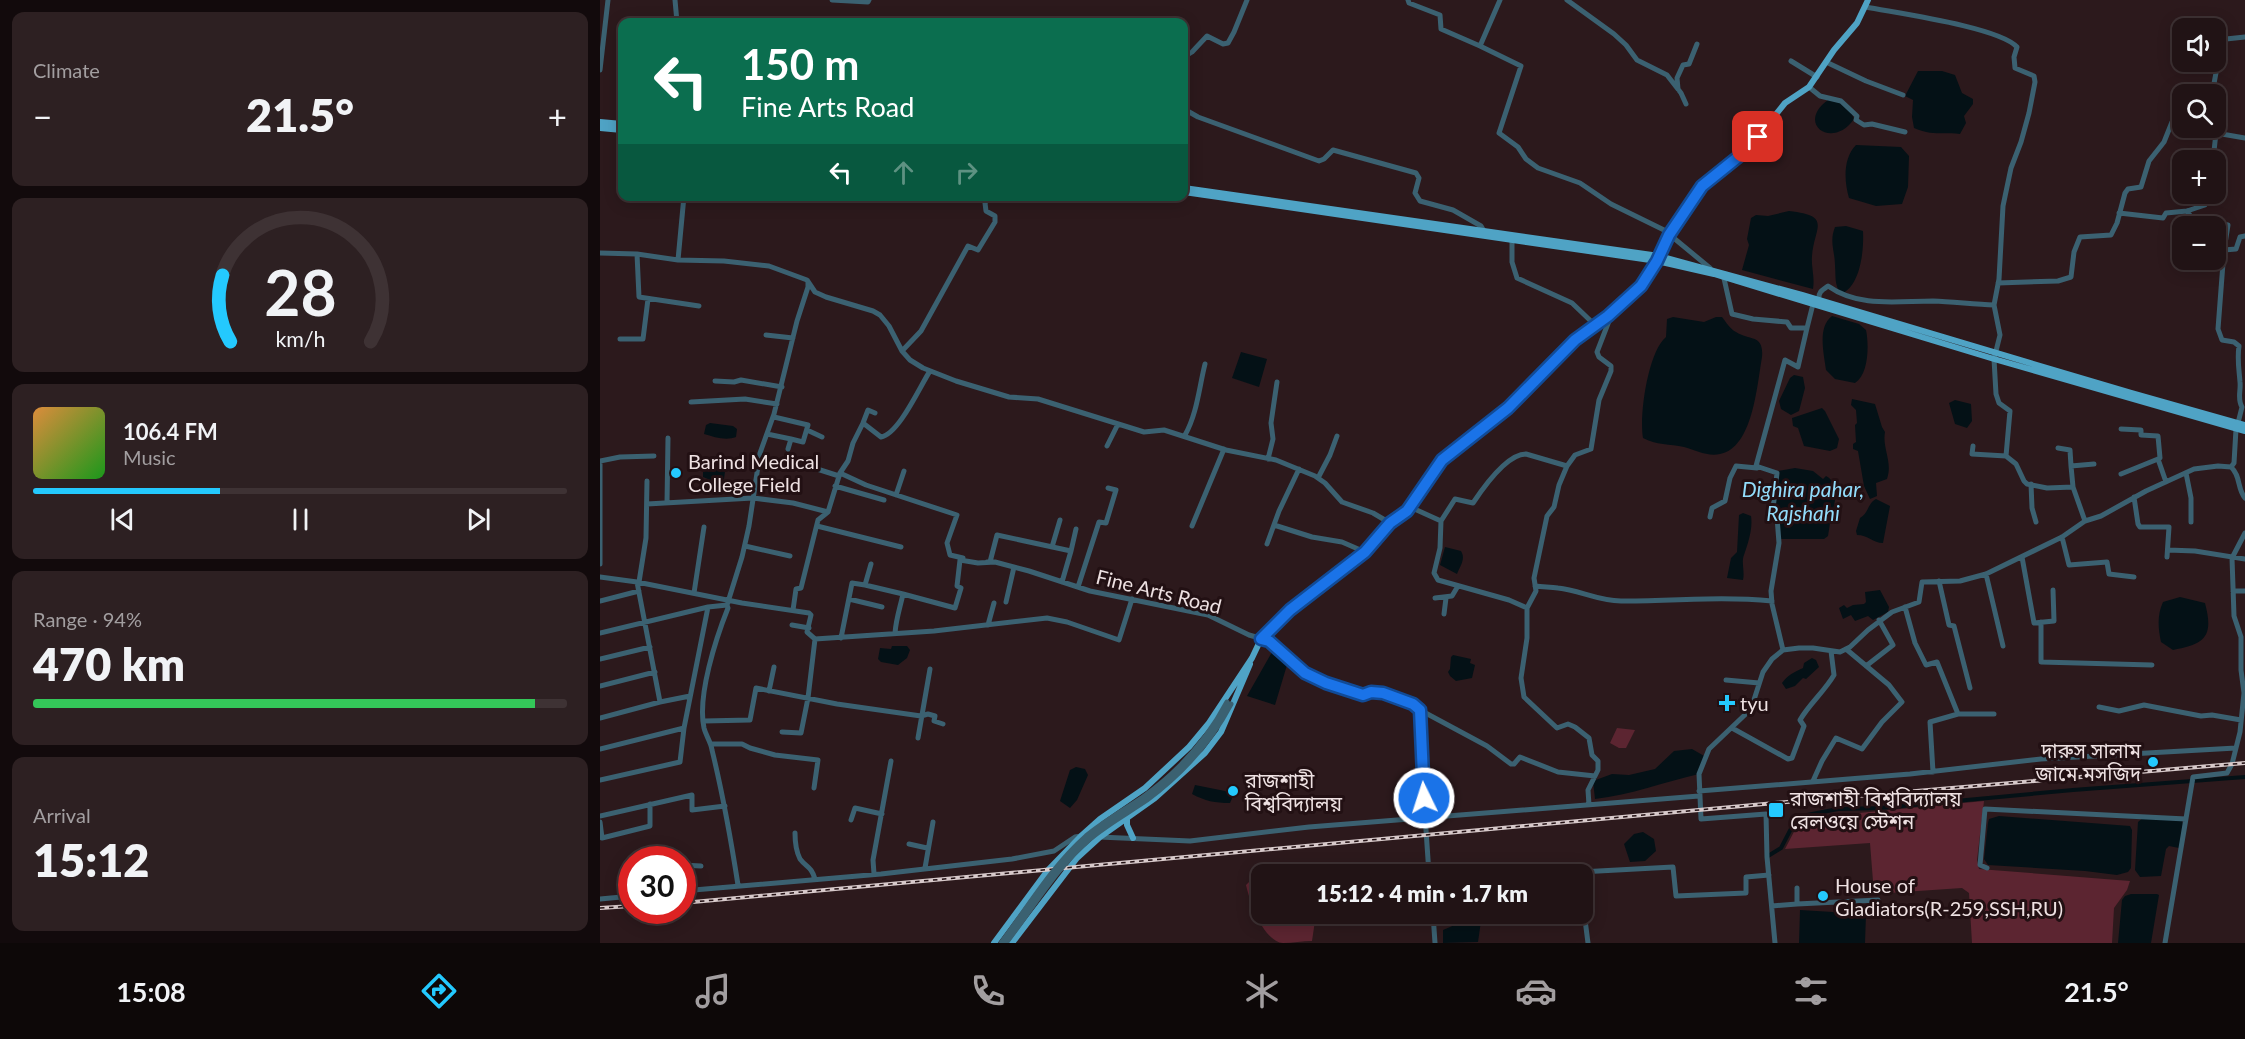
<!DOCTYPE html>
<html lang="en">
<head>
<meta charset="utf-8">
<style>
	:root { --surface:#211315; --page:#2d2022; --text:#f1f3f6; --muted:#a29ea0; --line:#3e3234; --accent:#24c9fe }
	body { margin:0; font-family:Lato,"Noto Sans Bengali",sans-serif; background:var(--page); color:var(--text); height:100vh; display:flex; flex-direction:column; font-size:22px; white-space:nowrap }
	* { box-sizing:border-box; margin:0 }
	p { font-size:20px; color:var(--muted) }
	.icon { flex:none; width:33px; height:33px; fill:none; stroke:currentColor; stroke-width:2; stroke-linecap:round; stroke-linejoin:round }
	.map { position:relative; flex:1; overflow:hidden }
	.panel { display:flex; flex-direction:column; gap:12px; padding:12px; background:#120a0c; width:600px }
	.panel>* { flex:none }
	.hud { position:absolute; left:18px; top:18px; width:570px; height:183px; border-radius:12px; box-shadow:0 3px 15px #0003,0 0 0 2px var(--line); background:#0b6e4f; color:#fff; overflow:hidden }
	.controls { position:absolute; left:1572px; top:18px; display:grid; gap:12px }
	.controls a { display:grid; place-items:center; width:54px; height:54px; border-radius:12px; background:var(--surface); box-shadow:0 3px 15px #0003,0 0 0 2px var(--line); font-size:30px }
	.speed { position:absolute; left:18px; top:846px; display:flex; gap:12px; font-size:30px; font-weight:700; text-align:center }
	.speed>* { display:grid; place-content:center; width:78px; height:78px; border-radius:50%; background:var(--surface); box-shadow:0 3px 15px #0003,0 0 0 2px var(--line); line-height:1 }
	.speed .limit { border:9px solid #d22; background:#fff; color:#111 }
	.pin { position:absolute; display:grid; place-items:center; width:51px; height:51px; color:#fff; margin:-26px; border-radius:12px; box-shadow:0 3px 9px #0006 }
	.me { position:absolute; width:66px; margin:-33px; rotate:356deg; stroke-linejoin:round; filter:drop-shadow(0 0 4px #0008) }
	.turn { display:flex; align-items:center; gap:21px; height:126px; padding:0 24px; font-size:27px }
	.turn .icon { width:78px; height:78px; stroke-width:2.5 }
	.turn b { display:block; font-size:42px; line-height:51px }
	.lanes { display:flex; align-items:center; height:57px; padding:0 24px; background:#0003; justify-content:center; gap:30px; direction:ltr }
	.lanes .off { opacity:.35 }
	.big { font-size:45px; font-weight:800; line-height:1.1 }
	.panel .widget { flex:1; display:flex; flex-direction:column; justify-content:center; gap:9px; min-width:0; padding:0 21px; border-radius:12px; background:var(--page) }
	.panel .dial { align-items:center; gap:0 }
	.dial svg { height:156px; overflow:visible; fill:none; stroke:var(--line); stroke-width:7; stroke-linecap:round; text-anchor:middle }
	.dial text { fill:var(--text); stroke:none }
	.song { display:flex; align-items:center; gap:18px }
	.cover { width:72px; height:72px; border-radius:9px; background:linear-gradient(135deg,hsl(30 70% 55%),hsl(120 70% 35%)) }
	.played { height:6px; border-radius:3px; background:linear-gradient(90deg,var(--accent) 35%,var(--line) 35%) }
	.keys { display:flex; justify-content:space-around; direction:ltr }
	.heat { display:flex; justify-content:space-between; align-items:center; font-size:33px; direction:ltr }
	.charge { height:9px; border-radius:4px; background:linear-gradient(90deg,#34c759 94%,var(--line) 0) }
	.trip { position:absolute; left:651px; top:864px; width:342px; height:60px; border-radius:12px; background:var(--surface); box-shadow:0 3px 15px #0003,0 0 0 2px var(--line); font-weight:800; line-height:60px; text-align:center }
	.tabs { display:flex; height:96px; justify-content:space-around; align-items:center; background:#0d0808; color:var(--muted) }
	.tabs .icon { width:42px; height:42px }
	.tabs .on { color:var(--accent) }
	.tabs b { font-size:27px; color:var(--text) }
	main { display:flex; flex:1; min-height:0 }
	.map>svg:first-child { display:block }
	.green { fill:#5c2531 }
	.water { fill:#041116 }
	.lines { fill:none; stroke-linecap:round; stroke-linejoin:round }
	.canal { stroke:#041116; stroke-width:4 }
	.minor { stroke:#3b6171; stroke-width:5 }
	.major { stroke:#4fa3c5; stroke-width:6 }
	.rail-casing { stroke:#d7c9ca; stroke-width:4 }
	.rail { stroke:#221013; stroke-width:1.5; stroke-dasharray:4.5; stroke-linecap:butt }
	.minor-bridge { stroke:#3b6171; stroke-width:5 }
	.route-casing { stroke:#114b97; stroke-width:15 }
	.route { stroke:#1a73e8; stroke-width:10 }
	.poi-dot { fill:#24c9fe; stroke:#221013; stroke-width:2 }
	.labels { text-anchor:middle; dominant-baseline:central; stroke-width:6; stroke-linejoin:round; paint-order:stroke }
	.poi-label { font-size:20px; fill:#eee1e2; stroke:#221013; text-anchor:start }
	.street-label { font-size:20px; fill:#eee1e2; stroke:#221013 }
	.water-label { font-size:21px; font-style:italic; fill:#92dcfb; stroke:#221013 }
</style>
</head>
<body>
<main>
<section class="panel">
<div class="widget"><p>Climate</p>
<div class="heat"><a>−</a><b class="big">21.5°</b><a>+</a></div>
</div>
<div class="widget dial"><svg viewBox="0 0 100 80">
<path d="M14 69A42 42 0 1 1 86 69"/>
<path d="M14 69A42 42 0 0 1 10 35" stroke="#24c9fe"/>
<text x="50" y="56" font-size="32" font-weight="700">28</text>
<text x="50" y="72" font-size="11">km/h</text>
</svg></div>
<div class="widget">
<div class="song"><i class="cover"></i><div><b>106.4 FM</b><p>Music</p></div></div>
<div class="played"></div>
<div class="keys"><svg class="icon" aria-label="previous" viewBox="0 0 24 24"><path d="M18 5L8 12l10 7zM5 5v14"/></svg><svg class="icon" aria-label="pause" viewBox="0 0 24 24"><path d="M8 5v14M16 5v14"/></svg><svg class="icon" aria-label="next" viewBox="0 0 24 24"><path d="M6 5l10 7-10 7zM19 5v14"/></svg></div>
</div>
<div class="widget"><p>Range · 94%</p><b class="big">470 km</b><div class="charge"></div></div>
<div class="widget"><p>Arrival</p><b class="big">15:12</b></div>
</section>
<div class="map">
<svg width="1645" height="943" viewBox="0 0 1645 943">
	<rect width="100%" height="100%" fill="#2c191c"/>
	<!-- green -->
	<path class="green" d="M1017,728L1035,730L1026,748H1019L1010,743Z
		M1384,801L1377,860L1379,869L1530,881L1527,890L1514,908L1512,943H1372L1369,893L1362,888L1274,894L1270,843L1185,849L1198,824L1217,817Z
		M680,869L700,870L704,874H662V914H716L712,941C703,941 692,943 683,943C663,941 650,902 646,885L659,872Z"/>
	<!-- water -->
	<path class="water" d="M1318,71H1342L1355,75L1362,93L1373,99V104L1364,116L1366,123L1360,134C1342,132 1332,136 1314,128L1312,117L1313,100L1305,96Z
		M1228,100C1240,101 1250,107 1254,119C1233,150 1195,124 1228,100Z
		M1256,145L1301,147L1309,156L1308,187L1302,204L1276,206L1249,198C1244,181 1243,158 1256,145Z
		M1189,211C1233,216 1214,227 1212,256C1211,267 1215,277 1213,289L1142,270L1149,245L1147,239L1151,218L1156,215L1168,216Z
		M1246,226L1263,231C1264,249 1261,286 1241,294C1234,284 1236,277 1235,266C1235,251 1229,242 1235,227Z
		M1232,316L1259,324L1266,330C1269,344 1269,374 1255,383L1235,379L1226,370C1224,354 1217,327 1232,316Z
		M1073,317L1104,322L1116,317H1122C1126,322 1130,329 1136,332C1150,341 1164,334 1162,357C1157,385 1153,448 1120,454C1108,457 1095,450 1084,447C1070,444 1056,445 1043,438C1039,415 1048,352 1066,337L1067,319Z
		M641,352L667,359L659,387L632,378Z
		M1194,375L1203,377L1205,388L1199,411L1191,415L1181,409L1179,401L1190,378Z
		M1252,399L1275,404L1282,427L1285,432C1282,448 1293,462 1287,479L1276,483L1277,496L1270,499L1264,486L1258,451L1253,449V444L1256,442L1255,425L1257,423L1256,410L1251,405Z
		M1355,400L1371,404L1372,421L1367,428L1355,424L1349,403Z
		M1222,408L1225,411L1239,439L1237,448L1230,451L1204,446L1198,428L1193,426L1192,418Z
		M110,423L133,426L137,429L136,437C126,441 114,437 104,434L106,425Z
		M103,462L126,464L124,479L113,481L103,477Z
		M1195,468L1213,471L1223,479L1226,476C1239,483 1236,497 1233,510C1228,513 1223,513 1225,520L1230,523L1228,536L1224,539H1180L1178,516L1175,508L1178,471Z
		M1276,499L1290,506L1283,543C1273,543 1268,535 1257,535L1256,531L1260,518C1268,514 1268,503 1276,499Z
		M1143,513L1151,516C1153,529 1148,543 1144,555C1141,562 1145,572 1143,580L1127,578L1131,558L1137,552L1139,515Z
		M845,547L861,551C866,559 860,566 857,574L840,565Z
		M1280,590L1289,607L1288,612L1273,620L1268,616L1255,621L1251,615L1243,619L1239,608L1244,605L1247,608L1253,605L1264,604L1266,602L1265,592Z
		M1580,597L1605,603C1614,637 1605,644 1573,650L1561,642C1558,628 1557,615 1563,602Z
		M292,646H307L310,650L307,658L298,665L281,662L278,659L280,648L291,649Z
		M672,652L687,665L675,705L647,696Z
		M853,655L871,659L870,663L875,665L872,678L856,681L850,676L848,672L850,669L851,657Z
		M1212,658L1216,660L1219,667L1206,679L1203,678L1195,686L1186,689L1182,683C1188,675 1194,672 1203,668L1204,663Z
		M1092,749L1106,757L1099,774C1064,782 1031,795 995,799L993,781L1012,774L1029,775L1055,769L1074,751Z
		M476,767L485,769L488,775L477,800L470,808L460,801L470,770Z
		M595,785L625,791L633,796L630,803C615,803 605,801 592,794Z
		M1399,816L1530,826L1532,830L1531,868L1528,872L1517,875L1485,871L1388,865L1384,859L1388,823L1389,819Z
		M1543,818L1582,821L1583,824L1579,848L1569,846L1566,849L1561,876L1540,877L1535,870L1538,822Z
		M1043,832L1054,839L1056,851L1045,861L1030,862L1024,844L1034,834Z
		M1531,894H1557L1559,895L1551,943H1518L1522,900L1525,896Z
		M1200,910L1266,914L1265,943H1199Z
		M862,914H882L878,942L843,943V930L857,924Z"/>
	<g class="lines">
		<!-- canal -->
		<path class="canal" d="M1168,856L1181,848L1195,821L1202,816L1238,809L1280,808L1473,790L1645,777"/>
		<!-- minor -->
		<path class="minor" d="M75,0L77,22
			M232,0L268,2L269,0
			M808,0L809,3L840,15L841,29L880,46L921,66L899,133L918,147L926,159L938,168L980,183L1011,204L1064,230L1110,268
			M967,0L1014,34L1026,45L1037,60L1067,75L1081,93L1086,104
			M1266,7C1296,13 1399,27 1417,47L1414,57L1415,68L1434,76L1435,82L1429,113L1421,142L1411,168L1403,206L1399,279L1394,305L1400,335L1394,359L1396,394L1399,403L1410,411L1406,456L1416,464L1424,481L1427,484L1447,488L1473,487L1485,521
			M880,46L900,0
			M584,57L592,52L607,36L623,44L628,43L634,32L647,0
			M1191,61L1217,77
			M1226,62L1266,81L1303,95
			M0,70L8,0
			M1209,87L1220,96L1241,101L1257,116L1256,120L1264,125L1272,124L1305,132
			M1078,89L1077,78L1083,65L1089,64L1097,44
			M1612,94L1619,57L1626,39L1645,37
			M584,109L598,117L719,161L724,159L733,150L816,173L819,178L815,193L820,201L853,210L881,226L884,231
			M1604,128L1616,133L1645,138
			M1613,160L1616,133
			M1587,211L1593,220L1628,225L1624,250L1616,251
			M1519,213L1563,218L1566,213L1587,211L1605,205L1609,194
			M912,238V262L917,278L972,303L995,325
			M0,253L37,254L78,260L124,261L169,266L207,280L215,292L226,297L273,311L280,315L289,326L302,351L310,360L323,368L356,381L409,397L438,399L544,432L564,430L626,450L676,460L715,476L725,483L742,502L773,513L790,523
			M37,254L39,297L99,306
			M78,260L84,196
			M1123,274L1132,314L1153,319L1187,322L1191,328H1207L1213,304
			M1398,283L1458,281L1471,277L1474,252L1480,237L1511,235L1517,223L1525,193L1528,189L1541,187L1549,161L1564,142L1572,122L1582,124
			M1219,300C1218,292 1222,290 1228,286C1259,308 1297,301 1333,301C1353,302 1374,304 1394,305
			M166,335L193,338
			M20,339H43L48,299
			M302,351L321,331L368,246L378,250L395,222V216L386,211L385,203L390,196
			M115,381L134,382L141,380L182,387
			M91,402L145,399L177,404
			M174,417L208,425L203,442L191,439
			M263,423L268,410L275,413
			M1638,423L1642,407C1637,399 1641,391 1640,382C1639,369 1637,359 1639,346L1634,342L1622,340L1618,329L1624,250L1636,249L1640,237L1645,236
			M1521,429L1541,430V435L1558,436L1560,458L1558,459
			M207,430L222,437
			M167,434L191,439L188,449
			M585,435C597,414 599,388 605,364
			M507,446L518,424
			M1373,446L1372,454L1406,456
			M1458,448L1470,450L1471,466
			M668,459L673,439L671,423L677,382
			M0,461L20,457L54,456
			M0,464V564
			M967,466L975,455L991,449L999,400L1011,371V366L999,357L997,352L1009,321L1008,316
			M1631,467L1634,463L1636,429
			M214,468L239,476
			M240,473L266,485L357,515L347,543L350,555L363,558
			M1586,473L1591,498V522
			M1521,474L1558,459L1566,482
			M718,478L730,455L737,436
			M1431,484L1432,508L1436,522
			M235,486L284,500
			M1473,487L1471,466L1494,464
			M296,495L304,471
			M1534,497L1538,524L1540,527H1569L1567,557
			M67,503L68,438
			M47,504L153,498L193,503L228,512L240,473L248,461L253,443L263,423L281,437C299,434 320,386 330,371
			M810,507L841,521L840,548L834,573L838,580L909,600L927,608V638L921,678L924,697L957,728L968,724L975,727L989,738L992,755L998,761V770L988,790L989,805
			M1110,517L1112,508L1125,501L1130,478L1136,466L1157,468
			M841,521L855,499L873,503C883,488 907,454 926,454L967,466L959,485L954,507L947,516L934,578L936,591L927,608
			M674,525L712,537L742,542L765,552
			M217,526L301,547
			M592,526L624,449
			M1462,537L1469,565L1507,562L1509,574L1534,577
			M667,544L679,511L699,469
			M145,546L190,556
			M452,547L460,520
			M1568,550L1595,551L1645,559
			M471,551L476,529
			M1422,557L1434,623L1454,621L1453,590
			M387,562H390L397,535L471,551L462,582
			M1386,574L1403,646
			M0,577L37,582L60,702L90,696
			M1339,581L1349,625L1354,626L1370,688
			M37,582L142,603L209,613L211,615L207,632L215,639
			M39,582L46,538L47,481
			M265,585L303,594
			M935,586C943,587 950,587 958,588C979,590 998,601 1021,601C1071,601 1121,596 1172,601
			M478,587L499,522L506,523L516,490L508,488
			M1633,591H1645
			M94,593L104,527
			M835,598L852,596L858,586
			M249,599L282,607
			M0,601L39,591
			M406,602L414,567
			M108,607L127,605
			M1305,607L1315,643L1326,665L1337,662L1358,714H1394
			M193,610L196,589L201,588L218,520L228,512
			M844,614L846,598
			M1441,622V662L1552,665
			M192,625L209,628
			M388,625L394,603
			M0,633L108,607L84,728L80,762L0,780
			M295,633C296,619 300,608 303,594L355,608L361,588L357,586L360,560L378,563L395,562L429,571L490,591L608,615L649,635L670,641L705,673L726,683L763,695L771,692L783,693L813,704L820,710L821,756L829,874
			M241,638L252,583L265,585L271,564
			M1183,650L1172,604L1171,591L1179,543L1177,517L1173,509L1177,473L1156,466L1185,360L1198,367L1207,328
			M0,659L50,647
			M1266,666L1293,645L1279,620
			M1126,680L1159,683
			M0,686L55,672
			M169,691L174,667
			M1499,707L1519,711L1544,705L1601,716L1612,715L1641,720
			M820,710L887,746L911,764H914L920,757L958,772L995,776
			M0,718L60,702
			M104,721L150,720L156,688L237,704L321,716L328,714L335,716L334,721L343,724
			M1132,728L1188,759L1192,758L1204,726L1200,720C1210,703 1224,692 1234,675L1231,651
			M182,732L201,733L208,698L215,639L334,631L447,618L467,622L519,640L532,599
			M318,738L330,669
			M111,744H142L150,748L175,755L218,760L214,788
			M0,749L84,728
			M1333,772L1330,722L1358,714
			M810,777H822
			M1213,781L1222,761L1236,738L1262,749L1282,722L1302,702L1289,685L1246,649
			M1099,791L1310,774L1441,759L1636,748
			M0,816L92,795V810L125,806
			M251,820L255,808L282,814
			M0,822L2,838L50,826V804
			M195,833C195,841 196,851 200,859C207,868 211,866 215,879
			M499,837L590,841L709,827L1099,796
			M309,844L327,848
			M82,865L101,866
			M325,868L333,822
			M1387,868L1380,865L1385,809L1586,819
			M274,874L273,860L291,761
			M980,874V872L1073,867L1076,896L1146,893V877L1169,875
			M138,885C131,840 123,795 112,750C111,742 106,736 104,728C97,696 116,638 128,608L127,605L142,557L149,526L160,453L174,414L197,321L208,287V282
			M82,891L281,874L412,859L454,851L475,837L481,836
			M982,896L988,943
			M0,899L32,896
			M1197,904L1278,900
			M1172,906L1197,904V888
			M833,914L835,943
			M1175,943L1167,857L1166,814L1101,819L1099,774L1109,749L1151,709L1163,672L1172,659L1183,650L1199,648H1213L1240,652L1250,647L1268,630L1292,612L1319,602L1322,582L1360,581L1386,574L1462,537L1485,521L1501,516L1546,491L1594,469L1618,466L1631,467C1641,476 1637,489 1645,498
			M1565,943L1593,777L1627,773L1632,764L1640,732L1644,693L1641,670V637L1634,616L1632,558L1645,533"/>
		<!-- major -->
		<path class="major" d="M0,122L22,124
			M0,128L22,130
			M584,188L1059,256L1202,295L1531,393L1645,425
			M584,192L1057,261L1114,274L1394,359L1645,431
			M527,817V825L533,838
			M394,943L448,870L481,836L500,819L545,788L589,747L609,723L652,658L661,639L670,628L690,610L765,552L790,523L810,507L842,460L908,407L975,340L1008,316L1041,286L1057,261L1069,235L1102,186L1148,149L1185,103L1209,87L1234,50L1257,23L1268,0
			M412,943L477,858L500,837L555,798L605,753L621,732L650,664"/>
		<!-- rail casing -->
		<g class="rail-casing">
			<path id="rail" d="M82,903L1175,803L1645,763
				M0,908L32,906"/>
		</g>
		<!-- rail -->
		<use href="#rail" class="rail"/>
		<!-- minor-bridge -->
		<path class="minor-bridge" d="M401,943C428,907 452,866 486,836C504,821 524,810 543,797C578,772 607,740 627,702
			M406,943C433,908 456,868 490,839C508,824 528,813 547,800C582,774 611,742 631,704"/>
	</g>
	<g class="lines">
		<!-- route casing -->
		<g class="route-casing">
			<path id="route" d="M824,798L820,710L813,704L783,693L771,692L763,695L726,683L705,673L669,641L661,639L690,610L765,552L790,523L807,511L842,460L908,408L975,340L1008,316L1041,286L1057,261L1069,235L1102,186L1148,149L1158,137"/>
		</g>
		<!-- route -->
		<use href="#route" class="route"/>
	</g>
	<!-- markers -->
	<g class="poi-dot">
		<circle cx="76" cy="473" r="6"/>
		<path d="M1124 694h6v6h6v6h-6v6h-6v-6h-6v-6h6z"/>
		<circle cx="1553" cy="762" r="6"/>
		<circle cx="633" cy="791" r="6"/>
		<rect x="1168" y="802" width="16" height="16" rx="3"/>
		<circle cx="1223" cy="896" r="6"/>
	</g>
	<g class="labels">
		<!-- poi labels -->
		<g class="poi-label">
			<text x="88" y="461">Barind Medical<tspan x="88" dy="23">College Field</tspan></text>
			<text x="1140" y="703">tyu</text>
			<text x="1541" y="750" text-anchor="end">দারুস সালাম<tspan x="1541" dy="23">জামে মসজিদ</tspan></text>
			<text x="645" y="780">রাজশাহী<tspan x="645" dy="23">বিশ্ববিদ্যালয়</tspan></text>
			<text x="1190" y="798">রাজশাহী বিশ্ববিদ্যালয়<tspan x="1190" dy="23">রেলওয়ে স্টেশন</tspan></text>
			<text x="1235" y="885">House of<tspan x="1235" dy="23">Gladiators(R-259,SSH,RU)</tspan></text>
		</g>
		<!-- street labels -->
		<g class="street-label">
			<text transform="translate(559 591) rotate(14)">Fine Arts Road</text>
		</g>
		<!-- water labels -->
		<g class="water-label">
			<text x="1203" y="488">Dighira pahar,<tspan x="1203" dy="24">Rajshahi</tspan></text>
		</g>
	</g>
</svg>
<div class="controls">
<a><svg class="icon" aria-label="sound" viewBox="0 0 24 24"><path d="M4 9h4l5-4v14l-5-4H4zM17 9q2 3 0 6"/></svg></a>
<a><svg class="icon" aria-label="search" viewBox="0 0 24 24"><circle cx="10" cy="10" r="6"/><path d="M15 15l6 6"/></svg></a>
<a>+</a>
<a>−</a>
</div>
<div class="speed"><div class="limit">30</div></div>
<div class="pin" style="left:1158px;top:137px;background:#d93025"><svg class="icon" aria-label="arrive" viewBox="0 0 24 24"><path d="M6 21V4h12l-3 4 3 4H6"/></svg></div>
<svg class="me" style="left:824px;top:798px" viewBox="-20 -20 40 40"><circle r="17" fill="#1a73e8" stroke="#fff" stroke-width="3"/><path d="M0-11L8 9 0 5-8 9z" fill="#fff"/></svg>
<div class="trip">15:12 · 4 min · 1.7 km</div>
<div class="hud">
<div class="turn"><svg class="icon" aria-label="left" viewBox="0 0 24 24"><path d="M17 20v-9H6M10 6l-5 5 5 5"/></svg><div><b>150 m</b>Fine Arts Road</div></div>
<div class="lanes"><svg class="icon" aria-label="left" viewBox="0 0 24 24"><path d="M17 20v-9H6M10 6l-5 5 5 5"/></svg><svg class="icon off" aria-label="ahead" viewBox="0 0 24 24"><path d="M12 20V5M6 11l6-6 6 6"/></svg><svg class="icon off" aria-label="right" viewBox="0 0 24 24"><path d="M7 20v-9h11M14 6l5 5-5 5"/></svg></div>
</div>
</div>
</main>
<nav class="tabs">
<b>15:08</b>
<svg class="icon on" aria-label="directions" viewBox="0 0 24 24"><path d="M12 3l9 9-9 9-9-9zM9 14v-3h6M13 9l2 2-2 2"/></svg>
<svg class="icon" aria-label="music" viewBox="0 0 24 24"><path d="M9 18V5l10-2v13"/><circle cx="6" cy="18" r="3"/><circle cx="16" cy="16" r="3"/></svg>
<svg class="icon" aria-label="phone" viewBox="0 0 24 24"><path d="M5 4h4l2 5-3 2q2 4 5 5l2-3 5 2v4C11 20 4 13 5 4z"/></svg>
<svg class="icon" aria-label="climate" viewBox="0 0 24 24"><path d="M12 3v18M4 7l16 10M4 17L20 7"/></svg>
<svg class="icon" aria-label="car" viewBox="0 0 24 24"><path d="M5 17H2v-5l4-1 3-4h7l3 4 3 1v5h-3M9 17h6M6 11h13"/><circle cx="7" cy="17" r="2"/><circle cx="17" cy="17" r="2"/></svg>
<svg class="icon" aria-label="filters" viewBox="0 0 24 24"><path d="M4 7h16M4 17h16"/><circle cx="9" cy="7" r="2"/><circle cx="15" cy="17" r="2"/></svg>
<b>21.5°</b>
</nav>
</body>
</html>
